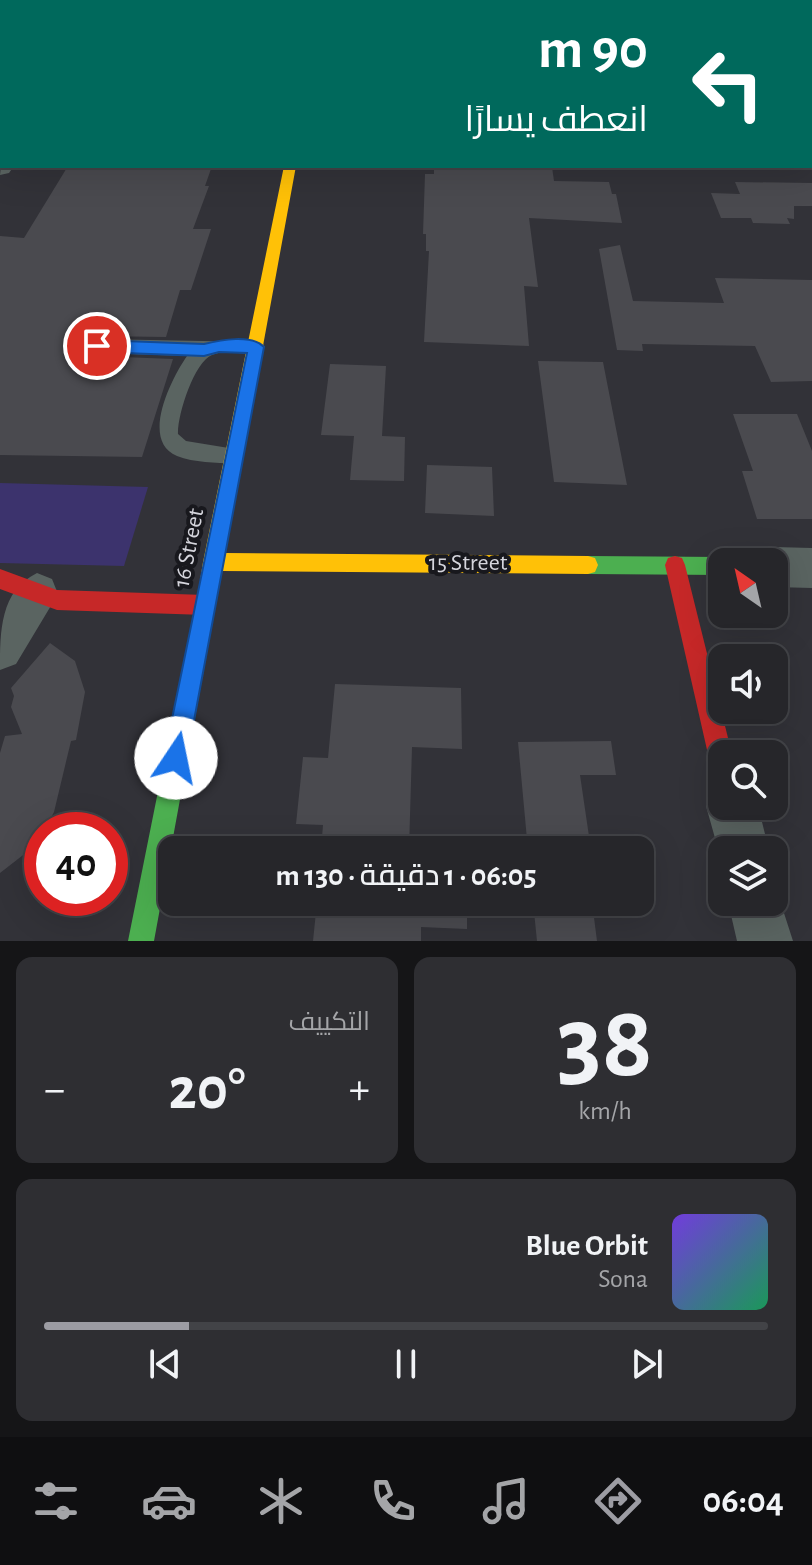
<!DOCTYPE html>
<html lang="ar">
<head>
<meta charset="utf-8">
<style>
	:root { --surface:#26262a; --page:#2e2e32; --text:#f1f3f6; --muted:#a4a5a8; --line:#424347; --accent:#9c9ca3 }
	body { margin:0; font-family:"Alegreya Sans",Cairo,sans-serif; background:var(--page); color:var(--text); direction:rtl; height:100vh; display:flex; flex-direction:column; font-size:30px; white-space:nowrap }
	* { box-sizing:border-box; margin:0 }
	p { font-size:26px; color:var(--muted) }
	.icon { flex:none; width:44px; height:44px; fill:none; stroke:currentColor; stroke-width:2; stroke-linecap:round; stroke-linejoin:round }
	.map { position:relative; height:941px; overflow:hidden; direction:ltr }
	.panel { display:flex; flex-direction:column; gap:16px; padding:16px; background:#151517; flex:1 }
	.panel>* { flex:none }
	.guide { position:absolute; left:0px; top:0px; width:812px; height:168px; box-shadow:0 8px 32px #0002,0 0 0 2px var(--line); direction:rtl; background:#00695c; color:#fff; overflow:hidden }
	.needle { width:52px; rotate:326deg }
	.buttons { position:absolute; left:708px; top:548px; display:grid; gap:16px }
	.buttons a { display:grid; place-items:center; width:80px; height:80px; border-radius:16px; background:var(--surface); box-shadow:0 8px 32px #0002,0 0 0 2px var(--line); font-size:40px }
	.speed { position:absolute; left:24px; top:812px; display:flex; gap:16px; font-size:40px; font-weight:700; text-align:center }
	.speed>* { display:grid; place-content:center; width:104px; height:104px; border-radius:50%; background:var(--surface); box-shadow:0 8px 32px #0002,0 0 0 2px var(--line); line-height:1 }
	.speed .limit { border:12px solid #d22; background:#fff; color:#111 }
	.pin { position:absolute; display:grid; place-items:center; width:68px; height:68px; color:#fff; margin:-34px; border:4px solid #fff; border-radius:50%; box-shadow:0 2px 8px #0007 }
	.me { position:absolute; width:88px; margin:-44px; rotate:11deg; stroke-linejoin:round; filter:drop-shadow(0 0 6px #0008) }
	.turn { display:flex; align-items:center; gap:28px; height:168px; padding:0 32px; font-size:36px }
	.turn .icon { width:104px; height:104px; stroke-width:2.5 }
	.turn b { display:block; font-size:56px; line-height:68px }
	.big { font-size:60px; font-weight:600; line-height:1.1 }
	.panel .tile { flex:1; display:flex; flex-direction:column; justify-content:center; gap:12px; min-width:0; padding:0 28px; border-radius:16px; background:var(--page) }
	.panel .dial { align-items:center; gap:0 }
	.dial b { font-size:104px; line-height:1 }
	.song { display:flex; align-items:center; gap:24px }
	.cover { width:96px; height:96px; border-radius:12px; background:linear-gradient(135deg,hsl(260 70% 55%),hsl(150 70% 35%)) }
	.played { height:8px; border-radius:4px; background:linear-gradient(90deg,var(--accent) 20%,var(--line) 20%) }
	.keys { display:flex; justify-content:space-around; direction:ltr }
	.heat { display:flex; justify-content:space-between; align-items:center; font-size:44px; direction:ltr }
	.panel .tiles { flex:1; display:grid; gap:16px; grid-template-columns:1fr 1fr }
	.tile:last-child { grid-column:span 2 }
	.trip { position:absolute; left:158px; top:836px; width:496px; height:80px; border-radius:16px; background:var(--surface); box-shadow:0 8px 32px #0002,0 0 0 2px var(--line); font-weight:600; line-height:80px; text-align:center; direction:rtl }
	.tabs { display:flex; height:128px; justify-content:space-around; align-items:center; background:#0f0f11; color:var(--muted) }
	.tabs .icon { width:56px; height:56px }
	.tabs .active { color:var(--accent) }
	.tabs b { font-size:36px; color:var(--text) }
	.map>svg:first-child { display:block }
	.green { fill:#3c336d }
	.building { fill:#4a4a4f }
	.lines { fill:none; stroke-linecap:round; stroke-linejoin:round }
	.lane { fill:#5a6461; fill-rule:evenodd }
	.street { fill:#5a6461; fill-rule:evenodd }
	.fast { fill:#4caf50; fill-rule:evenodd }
	.slow { fill:#ffc107; fill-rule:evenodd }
	.jam { fill:#c62828; fill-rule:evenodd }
	.route { fill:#1a73e8; stroke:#114b97; stroke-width:2 }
	.labels { text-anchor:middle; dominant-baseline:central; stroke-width:8; stroke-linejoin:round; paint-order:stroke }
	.street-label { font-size:24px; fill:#d5d5dc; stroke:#18181d }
</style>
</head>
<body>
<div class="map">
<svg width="812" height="941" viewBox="0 0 812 941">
	<rect width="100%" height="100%" fill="#323238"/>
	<!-- green -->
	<path class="green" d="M0,483L148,487L124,566L0,563Z"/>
	<!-- building -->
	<path class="building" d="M68,166H212L205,186H209L193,229H211L191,290H180L166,337L97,336L85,346L97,356L173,359L142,457L0,455V236L24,238Z
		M434,166L552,167L554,181L609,182L612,194H616L622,223L529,218L538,287L524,286L529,346L424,342L429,251H426V234H423L425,174H434Z
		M735,182L812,183V206H794V219L787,218L790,224L753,223L751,218H721L711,193L740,194Z
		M620,245L633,301L724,303L715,278L812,280V381L771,382L755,346L642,344L643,351L617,350L599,249Z
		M538,361L603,362L627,485L554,482Z
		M330,364L386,366L382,436L405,437L404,481L350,480L354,436L321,435Z
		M733,414H797L812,451V519H757L742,471H753Z
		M427,465L492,467L494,516L425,513Z
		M50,643L75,661L85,692L76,740L71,741L54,812L36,845L0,873V753L5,736L22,734L11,707L14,696L11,688Z
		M335,684L461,688L462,749L412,747L409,850H321L323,825L296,824L303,757L328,758Z
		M611,741L616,775H580L591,850H528L518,742Z
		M317,902H467V929L421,927V941H313Z
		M533,902H592L597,941H537Z"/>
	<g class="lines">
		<!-- lane -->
		<path class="lane" d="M97,339L262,342L265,347L262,352C246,357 228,348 212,355C194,362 177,416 178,434L186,441L241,450L244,456L241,462L234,464C216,462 194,463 177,456C140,441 171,379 187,356L97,353L88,346Z"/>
		<!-- street -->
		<path class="street" d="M0,0H98L100,2H2L0,7Z
			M310,0H330L309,2Z
			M810,6L812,7V20H810Z
			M810,38H812V50H810Z
			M810,127H812V141H810Z
			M2,156V166H14L9,173L0,175Z
			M774,547L812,548V588L774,587V562H755L759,553Z
			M37,573L52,579L58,594L16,664L0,670C0,631 0,591 37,573Z
			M722,785V806H758L769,850H722V863L706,806L714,788Z
			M774,882L793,941H737L728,902H774Z"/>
		<!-- fast -->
		<path class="fast" d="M588,556L722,557L730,562H722V575L588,574L581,572L578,565L581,558Z
			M209,577L216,580L219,587L154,941H128L199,587L202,580Z"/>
		<!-- slow -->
		<path class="slow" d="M284,166H296L225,553L588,556L595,558L598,565L595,572L588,574L222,571L216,594L209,597L202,594L199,587L203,562Z"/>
		<!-- jam -->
		<path class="jam" d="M675,556L682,558L685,565L732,754H722V775L714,771L710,763L665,565L668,558Z
			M0,569L57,590L205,595L212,598L215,605L212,612L205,615L57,610L0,589Z"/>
	</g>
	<!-- route -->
	<path class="route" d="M97,340L204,344C220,340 252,334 264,347L187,758L184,766L176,770L167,766L164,758L247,353L219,352L204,356L97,352L89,346Z"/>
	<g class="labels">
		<!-- street labels -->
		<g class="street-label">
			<text transform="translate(189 548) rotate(-79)">16 Street</text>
			<text x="468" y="563">15 Street</text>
		</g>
	</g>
</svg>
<div class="buttons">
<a><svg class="needle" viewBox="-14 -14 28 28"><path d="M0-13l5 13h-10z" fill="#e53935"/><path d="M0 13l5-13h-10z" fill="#a4a5a8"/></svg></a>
<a><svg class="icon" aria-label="sound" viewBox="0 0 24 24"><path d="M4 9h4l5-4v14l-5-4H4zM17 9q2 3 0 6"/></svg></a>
<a><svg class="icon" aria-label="search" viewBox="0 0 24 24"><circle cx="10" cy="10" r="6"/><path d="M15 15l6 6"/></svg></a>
<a><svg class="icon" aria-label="layers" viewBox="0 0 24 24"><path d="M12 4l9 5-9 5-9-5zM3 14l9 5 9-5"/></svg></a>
</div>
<div class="speed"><div class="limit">40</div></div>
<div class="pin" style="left:97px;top:346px;background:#d93025"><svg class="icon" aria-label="arrive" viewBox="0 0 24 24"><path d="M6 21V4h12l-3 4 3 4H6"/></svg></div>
<svg class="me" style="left:176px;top:758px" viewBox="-20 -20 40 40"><circle r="19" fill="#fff"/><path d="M0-13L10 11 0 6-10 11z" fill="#1a73e8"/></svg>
<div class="trip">06:05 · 1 دقيقة · 130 m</div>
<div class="guide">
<div class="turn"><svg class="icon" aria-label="left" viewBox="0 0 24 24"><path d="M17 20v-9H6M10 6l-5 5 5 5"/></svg><div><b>90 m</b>انعطف يسارًا</div></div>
</div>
</div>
<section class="panel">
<div class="tiles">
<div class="tile dial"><b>38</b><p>km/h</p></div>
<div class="tile"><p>التكييف</p>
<div class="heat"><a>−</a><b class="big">20°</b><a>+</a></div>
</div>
<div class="tile">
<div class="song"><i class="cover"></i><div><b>Blue Orbit</b><p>Sona</p></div></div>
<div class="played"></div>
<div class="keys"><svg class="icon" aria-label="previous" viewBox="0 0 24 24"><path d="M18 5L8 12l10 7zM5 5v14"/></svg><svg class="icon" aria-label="pause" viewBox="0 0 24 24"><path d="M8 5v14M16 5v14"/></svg><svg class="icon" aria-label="next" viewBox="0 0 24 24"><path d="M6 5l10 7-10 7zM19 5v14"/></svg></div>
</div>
</div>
</section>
<nav class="tabs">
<b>06:04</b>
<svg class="icon active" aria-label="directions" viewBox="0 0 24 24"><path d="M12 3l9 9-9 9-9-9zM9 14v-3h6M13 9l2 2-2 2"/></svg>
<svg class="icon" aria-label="music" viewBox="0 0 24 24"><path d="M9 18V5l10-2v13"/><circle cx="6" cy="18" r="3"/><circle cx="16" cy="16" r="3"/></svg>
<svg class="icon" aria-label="phone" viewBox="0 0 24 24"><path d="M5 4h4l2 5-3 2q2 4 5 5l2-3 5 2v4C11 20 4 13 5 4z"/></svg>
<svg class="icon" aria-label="climate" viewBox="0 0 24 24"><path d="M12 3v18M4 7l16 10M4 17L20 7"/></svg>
<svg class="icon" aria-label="car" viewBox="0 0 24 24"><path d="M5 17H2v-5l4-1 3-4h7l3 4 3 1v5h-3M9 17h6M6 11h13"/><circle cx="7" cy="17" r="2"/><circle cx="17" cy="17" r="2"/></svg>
<svg class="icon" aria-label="filters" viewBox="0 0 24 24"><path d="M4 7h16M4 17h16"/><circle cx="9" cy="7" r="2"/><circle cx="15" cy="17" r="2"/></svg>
</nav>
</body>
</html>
